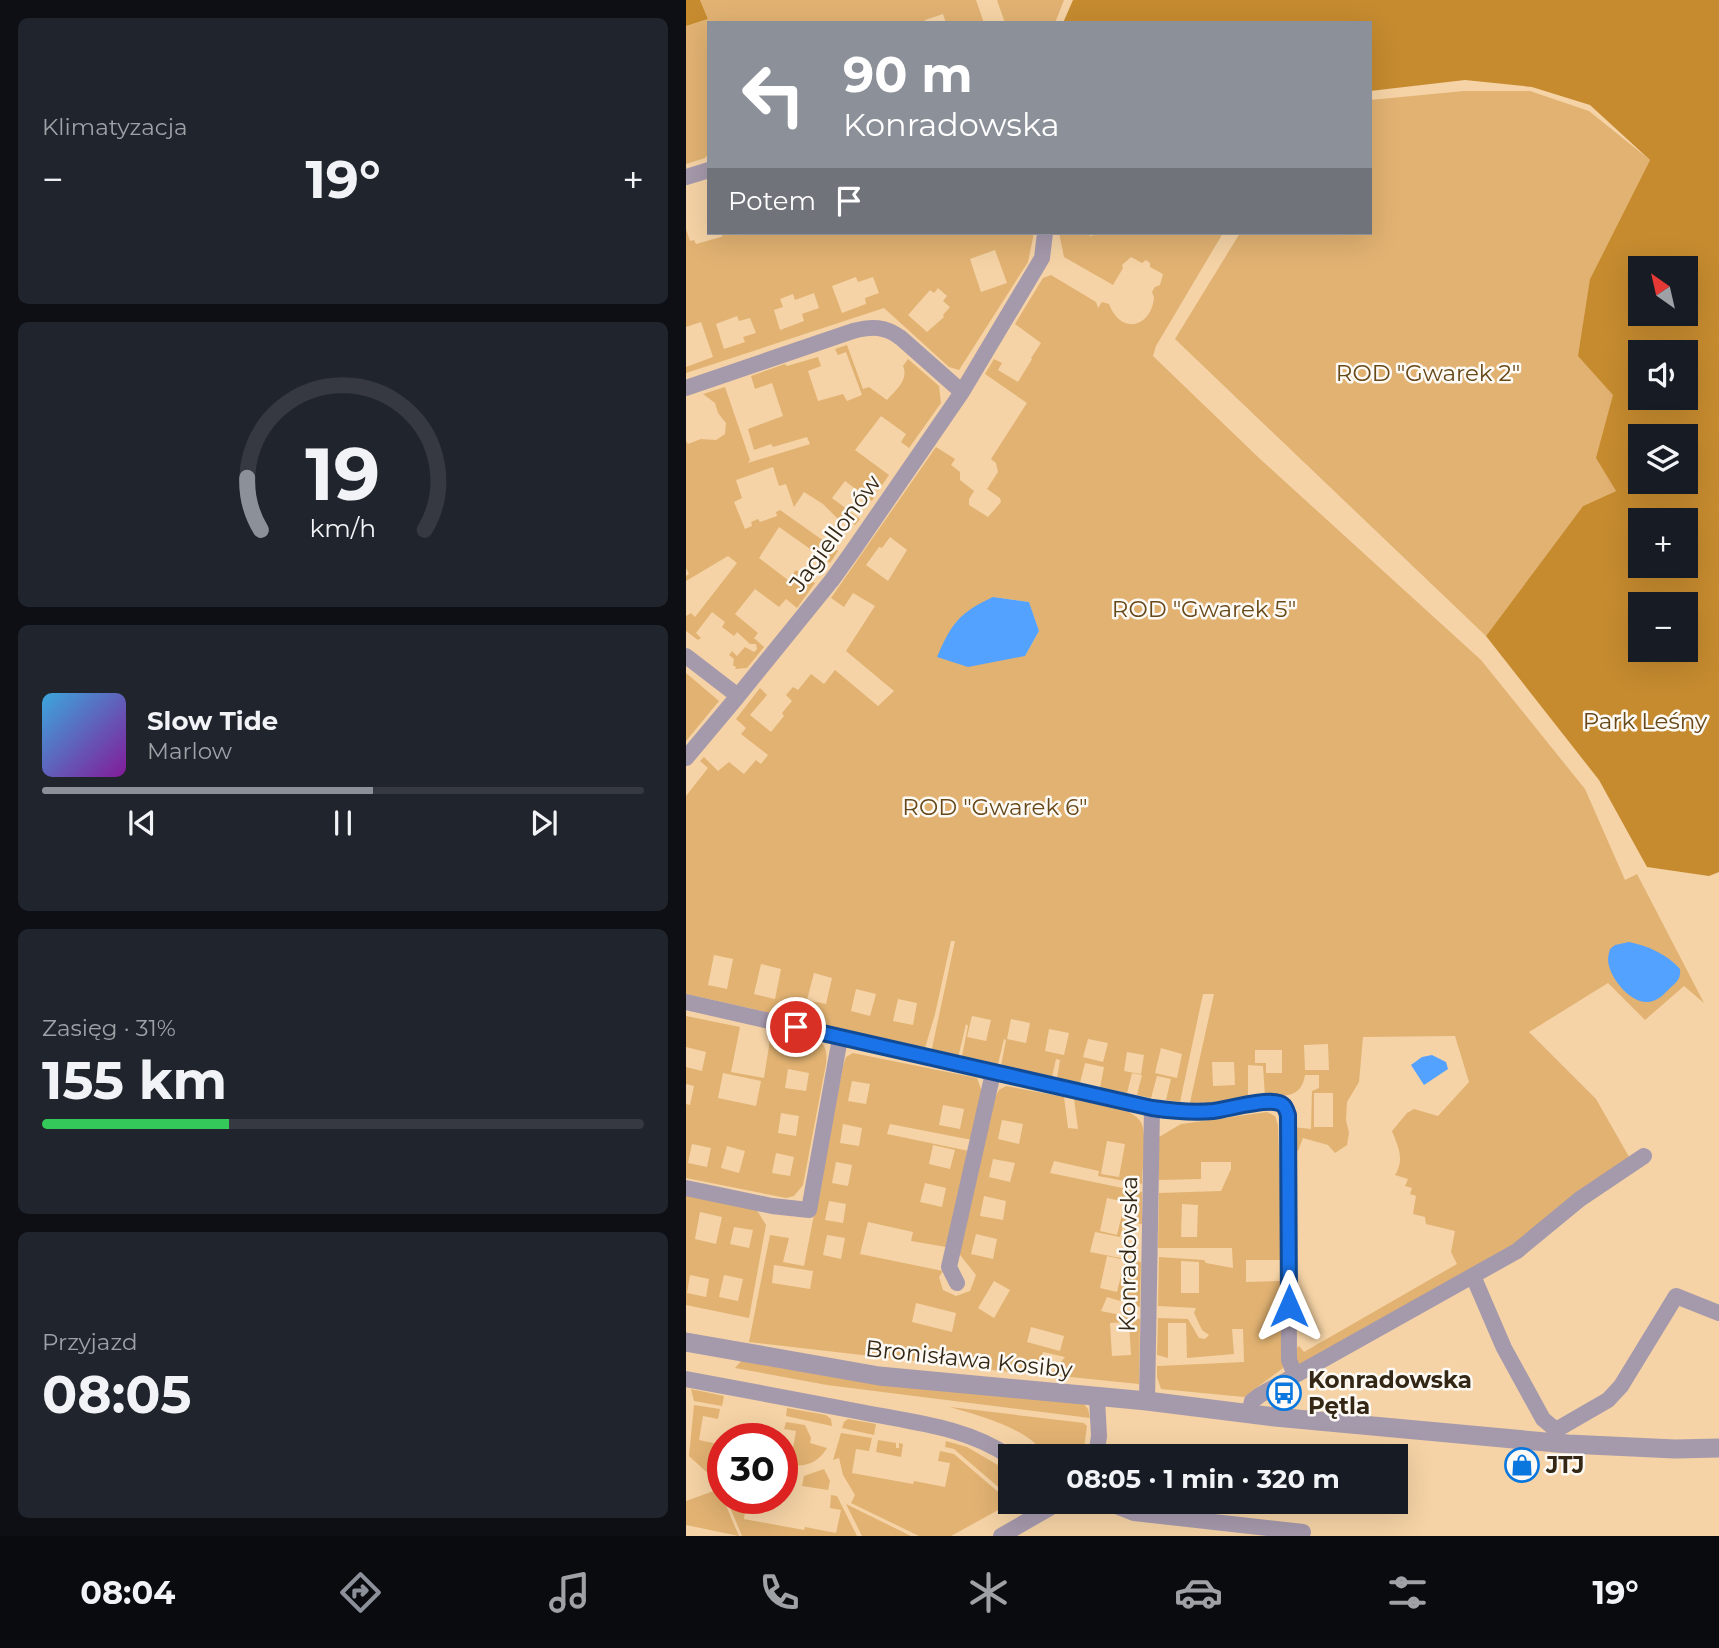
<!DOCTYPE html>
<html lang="pl">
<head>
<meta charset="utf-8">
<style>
	:root { --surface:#171b24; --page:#20242c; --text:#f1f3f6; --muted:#9ea1a6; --line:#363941; --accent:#8c9099 }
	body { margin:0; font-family:Montserrat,sans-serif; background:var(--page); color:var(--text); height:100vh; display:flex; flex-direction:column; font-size:26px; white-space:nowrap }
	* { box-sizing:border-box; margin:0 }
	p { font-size:23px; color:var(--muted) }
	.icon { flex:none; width:38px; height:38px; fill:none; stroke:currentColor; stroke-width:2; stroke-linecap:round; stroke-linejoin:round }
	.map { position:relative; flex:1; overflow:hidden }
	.sheet { display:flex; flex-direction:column; gap:18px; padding:18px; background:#0d0f14; width:686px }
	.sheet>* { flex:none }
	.banner { position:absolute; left:21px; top:21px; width:665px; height:214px; border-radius:0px; box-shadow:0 7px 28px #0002; background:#8c9099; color:#fff; overflow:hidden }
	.needle { width:46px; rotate:326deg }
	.tools { position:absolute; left:942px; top:256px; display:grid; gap:14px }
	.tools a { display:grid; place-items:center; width:70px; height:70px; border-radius:0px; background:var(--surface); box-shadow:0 7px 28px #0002; font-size:35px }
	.speed { position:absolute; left:21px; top:1423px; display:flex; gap:14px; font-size:35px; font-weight:700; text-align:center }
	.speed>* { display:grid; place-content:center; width:91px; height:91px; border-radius:50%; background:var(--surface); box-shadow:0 7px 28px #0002; line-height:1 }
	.speed .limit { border:10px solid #d22; background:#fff; color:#111 }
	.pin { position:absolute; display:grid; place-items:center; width:60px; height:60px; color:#fff; margin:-30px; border:4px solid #fff; border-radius:50%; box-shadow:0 2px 7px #0007 }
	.me { position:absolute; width:77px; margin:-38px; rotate:0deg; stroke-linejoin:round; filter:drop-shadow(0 0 5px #0008) }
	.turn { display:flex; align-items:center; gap:24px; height:147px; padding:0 21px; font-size:32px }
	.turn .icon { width:91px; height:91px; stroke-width:2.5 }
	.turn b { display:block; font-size:49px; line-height:60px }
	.then { display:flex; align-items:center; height:66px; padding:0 21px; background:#0003; gap:14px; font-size:26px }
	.big { font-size:52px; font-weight:700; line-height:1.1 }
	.sheet .tile { flex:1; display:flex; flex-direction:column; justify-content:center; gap:10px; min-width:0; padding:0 24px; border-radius:10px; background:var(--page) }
	.sheet .dial { align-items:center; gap:0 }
	.dial svg { height:182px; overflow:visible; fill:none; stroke:var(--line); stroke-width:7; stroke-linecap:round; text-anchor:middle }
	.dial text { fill:var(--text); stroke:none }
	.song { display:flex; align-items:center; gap:21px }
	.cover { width:84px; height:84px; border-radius:10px; background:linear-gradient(135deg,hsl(200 70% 55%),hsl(290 70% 35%)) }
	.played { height:7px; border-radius:4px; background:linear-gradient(90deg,var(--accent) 55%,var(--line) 55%) }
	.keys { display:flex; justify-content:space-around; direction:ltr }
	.heat { display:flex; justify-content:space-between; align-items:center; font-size:38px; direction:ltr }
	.charge { height:10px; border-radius:5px; background:linear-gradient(90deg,#34c759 31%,var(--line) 0) }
	.trip { position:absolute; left:312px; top:1444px; width:410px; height:70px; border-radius:0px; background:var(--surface); box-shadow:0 7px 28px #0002; font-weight:700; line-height:70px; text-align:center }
	.menu { display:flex; height:112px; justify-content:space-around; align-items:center; background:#090b0e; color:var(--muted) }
	.menu .icon { width:49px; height:49px }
	.menu .selected { color:var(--accent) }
	.menu b { font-size:32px; color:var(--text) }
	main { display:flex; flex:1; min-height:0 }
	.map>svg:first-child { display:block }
	.green { fill:#e1b272; fill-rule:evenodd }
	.forest { fill:#c68b2f; fill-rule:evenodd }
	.water { fill:#54a2ff }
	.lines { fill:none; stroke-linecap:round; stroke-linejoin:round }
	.minor { stroke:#a599ac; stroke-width:16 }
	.tertiary { stroke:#a599ac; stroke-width:19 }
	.route-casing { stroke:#114b97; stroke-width:18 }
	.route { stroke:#1a73e8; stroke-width:12 }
	.labels { text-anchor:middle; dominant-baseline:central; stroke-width:5; stroke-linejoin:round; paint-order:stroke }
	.park-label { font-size:23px; fill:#674819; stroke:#fdfaf5 }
	.street-label { font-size:23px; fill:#342715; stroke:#fdfaf5 }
	.poi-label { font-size:23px; font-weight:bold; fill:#342715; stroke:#fdfaf5; text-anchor:start }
</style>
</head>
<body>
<main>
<section class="sheet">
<div class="tile"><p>Klimatyzacja</p>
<div class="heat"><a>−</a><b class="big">19°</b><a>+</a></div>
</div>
<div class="tile dial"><svg viewBox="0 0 100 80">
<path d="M14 69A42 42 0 1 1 86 69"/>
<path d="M14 69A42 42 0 0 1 8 46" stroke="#8c9099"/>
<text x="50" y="56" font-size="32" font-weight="700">19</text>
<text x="50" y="72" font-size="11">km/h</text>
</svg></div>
<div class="tile">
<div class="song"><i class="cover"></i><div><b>Slow Tide</b><p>Marlow</p></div></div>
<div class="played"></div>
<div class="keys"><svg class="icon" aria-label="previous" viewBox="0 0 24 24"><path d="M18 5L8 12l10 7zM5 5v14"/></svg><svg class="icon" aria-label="pause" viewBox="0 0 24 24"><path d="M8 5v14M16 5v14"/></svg><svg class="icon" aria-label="next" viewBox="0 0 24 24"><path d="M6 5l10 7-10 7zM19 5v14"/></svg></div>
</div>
<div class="tile"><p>Zasięg · 31%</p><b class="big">155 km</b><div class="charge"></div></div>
<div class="tile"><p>Przyjazd</p><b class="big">08:05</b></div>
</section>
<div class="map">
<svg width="1033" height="1536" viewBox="0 0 1033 1536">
	<rect width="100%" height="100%" fill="#f5d3a6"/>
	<!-- green -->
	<path class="green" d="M14,0H290L298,23H260L257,14L239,20V23H23V153L19,158L0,164V26L22,19Z
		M311,0H378L369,23H319Z
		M778,91H844L903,111L964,160L904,279L928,395L911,458L930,491L897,506L800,636L489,339L554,233H684V100Z
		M0,229L4,241L8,240L10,244L35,237L39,233H193L194,235L201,233H348L342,262L273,370L263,367L198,308L0,373V367L27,357L15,322L0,327ZM309,250L321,283L295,292L284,259ZM170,277L172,282L187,277L193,293L179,298L180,304L156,313L146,286ZM252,288L261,296L257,301L264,307L257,315L258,317L241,332L222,315L244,290L248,293ZM128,293L133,308L116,314L118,321L94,330L88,310L97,307L94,299L107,294L109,300ZM51,316L53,321L64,318L70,333L57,337L59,342L38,349L30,324Z
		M373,233H402L404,236L417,233H537L470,346L467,356L573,458L795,660L899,789L939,880L951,874L1018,1003L998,986L959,1020L922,983L843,1032L910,1099L946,1162L829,1250L613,1366L609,1361V1350L613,1346L618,1352L771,1264L765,1252L769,1231L740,1224L739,1217L727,1214L730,1196L724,1194L726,1188L719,1186L722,1179L709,1175C719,1159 712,1147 706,1131L721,1113L728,1109L752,1116L783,1082L769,1036L677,1037L673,1082L661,1102L660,1120L663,1133L661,1145L649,1153L642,1145L617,1138L612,1151L609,1150L607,1127L625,1129L626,1091L633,1088V1075H619C615,1099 599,1095 579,1097L577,1066L562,1065V1100L503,1107L528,994H517L494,1102L480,1100L485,1079L471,1076L465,1098L451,1095L456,1075L446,1073L441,1093L414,1088L418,1067L399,1063L394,1083L371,1078L374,1060L370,1059L366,1077L315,1066L320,1040L318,1039L312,1064L276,1056L282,1026L280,1024L272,1058L245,1053L269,941H265L249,1014L239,1048L0,994V796L22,768L14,761L18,757L32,771L43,762L58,774L70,760L75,764L82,755L55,734L60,728L50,719L74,688L81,695L64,715L85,732L98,716L96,713L106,701L100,695L107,687L112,690L125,674L138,684L149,670L192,706L208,691L160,651L189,606L167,593L158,607L145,598L250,447L269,459L265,465L274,472V480L288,491L283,499V505L302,517L315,502L314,498L301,489L312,472L310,463L305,459L341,403L299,374L308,359L316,363L312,370L332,382L346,359L345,358L355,343L329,324L357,278L365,275L410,302L412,308L416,302L423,304C435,336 466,327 468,297L466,292L469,287L474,285L477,274L464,267V263L460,260L456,263L445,257L436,265L437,268L427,285L378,257ZM204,537L221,550L202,581L180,565L193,547L196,548ZM307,597L343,602L353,631L339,656ZM28,955L47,959L41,989L22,985ZM75,964L95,969L89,999L68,994ZM128,973L146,978L140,1004L121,1000ZM170,989L190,994L184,1016L165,1011ZM212,999L231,1003L227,1025L207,1021ZM286,1016L305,1020L300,1041L281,1037ZM325,1019L344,1023L340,1043L321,1039ZM363,1029L383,1033L378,1055L359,1051ZM402,1039L422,1043L417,1062L397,1057ZM642,1044L643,1070H619L618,1045ZM475,1048L496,1054L491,1078L469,1073ZM569,1050H596V1073H580V1063H569ZM441,1052L458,1055L455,1074L438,1071ZM526,1062H548L549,1085L527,1086ZM628,1093H647V1127H628Z
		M161,345L177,389L183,387L201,400C210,390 223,380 217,366L222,359L253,386L255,403L223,448L215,442L220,434L195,416L169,450L203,475L192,491L189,489L185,494L188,497L186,501L159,481L146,498L174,519L169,525L159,518L155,522L137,504L118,492L108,507L100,484L93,486L87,467L50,480L56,498L48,502L59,529L66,526L65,522L72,519L74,522L91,516L90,512L94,510L152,551L144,563L93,527L73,558L102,580L110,570L129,583L111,608L100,599L93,607L69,589L49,614L72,633L68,638L78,647L61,668L49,669L50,667L47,665L48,659L43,655L46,651L51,656L59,647L68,652L71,649L70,644H64L51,632L48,636L36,627L39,622L26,612L10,633L15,638L12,640L0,631V616L5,613L9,617L51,563L42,556L0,581V576L3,574L0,568V441L2,444L15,439L30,440L39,434L40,423L32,413L29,403L17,394L39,387L64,460L62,463L124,444L121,437L87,447L85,444L68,450L62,429L97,416L86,383L69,389L65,376L99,364L101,366L132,357L135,366L122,371L132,401L157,394L161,401L176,395L160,352L152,355L149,349Z
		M0,673L33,701L0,741Z
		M0,1016L54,1027L45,1072L78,1078L85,1033L136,1043C141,1050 141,1055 140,1064L117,1185L108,1196L100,1198L0,1178V1104L4,1105L8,1086L0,1084V1067L16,1071L20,1052L0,1047ZM102,1069L123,1073L120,1091L99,1088ZM37,1073L75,1081L70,1106L32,1098ZM95,1113L113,1116L110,1136L92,1133ZM6,1144L25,1148L21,1167L2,1163ZM41,1146L59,1151L53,1173L35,1168ZM90,1153L108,1157L104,1176L86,1173Z
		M167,1053L291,1078L296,1092L286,1140L204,1124L201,1134L283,1151L260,1247L225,1241L227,1232L182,1222L174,1254L257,1271L253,1277L257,1290L270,1296L284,1291L290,1275L271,1251L307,1101L313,1090L320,1086L378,1097L382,1128L392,1129L388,1099C406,1103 454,1106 457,1128C460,1145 456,1166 456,1184L412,1176L413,1171L368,1161L364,1173L456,1192V1224L438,1221L434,1237L409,1232L404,1252L455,1262L454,1307L421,1297L415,1311L454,1319L453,1384L364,1375L379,1357L357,1352L349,1375L63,1342L84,1235L103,1238L97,1262L118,1266L157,1066L160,1057ZM166,1081L184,1084L180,1104L162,1101ZM257,1105L278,1109L274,1129L253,1125ZM316,1120L337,1124L333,1144L312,1139ZM157,1124L176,1128L173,1146L154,1143ZM421,1141L439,1144L433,1177L415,1174ZM247,1145L269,1150L264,1169L243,1164ZM307,1159L329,1163L324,1182L303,1177ZM150,1162L166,1165L162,1186L146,1183ZM239,1183L260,1188L256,1207L234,1202ZM298,1196L320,1201L317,1220L294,1216ZM421,1198L439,1202L431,1235L414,1231ZM143,1201L160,1204L157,1223L139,1220ZM290,1234L311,1239L307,1259L285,1254ZM141,1235L159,1238L155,1259L137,1255ZM421,1256L439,1260L431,1292L414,1288ZM88,1265L127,1271L124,1289L86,1283ZM308,1281L324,1290L308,1318L292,1308ZM230,1303L270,1313L266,1332L226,1322ZM443,1322L445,1355L426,1356L424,1323ZM345,1327L378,1336L374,1351L341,1342Z
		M581,1112L589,1116L592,1125L596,1260H560V1282L595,1281L597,1368L558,1397L475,1389L471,1377V1366L558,1362L557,1329H546L548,1354L501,1358L500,1323H482V1358L471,1355L472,1318L502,1319L513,1338L519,1339L523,1335L516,1330L508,1313L510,1308L472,1306L473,1257L518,1260L520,1263L547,1268L546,1248H472L473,1193L535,1191L545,1169V1162H515V1179L473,1180V1137L495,1124ZM496,1204L512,1205L511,1237H495ZM495,1261L513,1262V1293H495Z
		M0,1195L66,1208L72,1212L80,1225L63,1318L0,1305ZM14,1212L36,1217L30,1244L9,1239ZM48,1227L67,1230L63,1248L44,1244ZM4,1275L23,1279L20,1297L1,1293ZM38,1275L57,1279L52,1301L33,1297Z
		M56,1360L398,1404L402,1409L404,1418L141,1385L49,1368Z
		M5,1389L38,1396L36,1406L8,1401Z
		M8,1405L34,1409L32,1419L17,1416L13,1440L37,1445V1476L28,1479L3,1456Z
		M264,1407L398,1423L401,1426L397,1456H357C350,1430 287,1414 264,1407Z
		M101,1408L140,1415L145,1419L146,1426L100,1416Z
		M162,1419L190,1424L188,1435L156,1428L158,1422Z
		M100,1422L119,1425L125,1438L124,1443L141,1448C130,1466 116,1467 96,1465V1453L106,1454L110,1431L98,1429Z
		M155,1433L186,1438L183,1451L170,1449L166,1473L227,1484L228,1481L259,1487L264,1463L252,1461L254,1451L268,1454L325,1503L265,1536H233L165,1503L169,1495L157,1475L153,1458L147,1460Z
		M192,1440L210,1443V1448H213V1443L217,1444L215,1457L190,1452Z
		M260,1441L281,1447L324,1472V1497L268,1449L259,1447Z
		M138,1469L144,1481L142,1490L116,1486L118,1476Z
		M33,1489L53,1536L0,1525V1501Z
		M145,1495L151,1496L171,1536H56L40,1498H61L58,1519L118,1530L119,1527L150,1533L155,1510L144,1508Z
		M160,1504L225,1536H176Z"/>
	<!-- forest -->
	<path class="forest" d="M0,0H14L22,19L0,26Z
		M387,0H1033V872L1023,876L961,867L913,780L800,636L897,506L930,491L910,458L927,395L892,356L904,279L964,160L904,105L846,87L779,80L684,91V23H377ZM954,268H999V313H954ZM954,352H999V397H954ZM954,436H999V481H954ZM954,520H999V565H954ZM954,604H999V649H954Z"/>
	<!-- water -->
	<path class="water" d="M307,597L343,602L353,631L339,656L282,667L251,657C266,623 273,613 307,597Z
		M943,942C962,946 981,954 994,969C995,979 991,982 984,988C979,993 974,999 967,1001C947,1008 923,978 922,960C922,956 923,953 924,949L929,945Z
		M746,1055L760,1062L762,1069L738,1085L725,1065L736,1057Z"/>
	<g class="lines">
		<!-- minor -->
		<path class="minor" d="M0,177L23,170
			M0,388L167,331C186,326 199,326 215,338L276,392
			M0,656L52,696L146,580L166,552L276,392L356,258L359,233
			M0,758L52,696
			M0,1002L466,1108C487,1111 507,1113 527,1111C543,1109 579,1098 593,1103C599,1105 601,1109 602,1115L603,1360L609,1375
			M0,1188L86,1206L123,1210L154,1038
			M787,1276L818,1348L857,1419L870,1430
			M271,1283L263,1267L307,1073
			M0,1379C59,1390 117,1401 175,1412C225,1422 281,1427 324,1457
			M461,1401L466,1108
			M563,1414L566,1401L574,1395L831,1251L894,1199L958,1156
			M870,1430L922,1400L935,1386L990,1296L1033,1313
			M410,1456L413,1436L411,1398
			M420,1502L448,1513L617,1532
			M315,1536L374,1502"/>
		<!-- tertiary -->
		<path class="tertiary" d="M0,1342L193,1376L461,1401L589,1417L882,1444L989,1449L1033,1448"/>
	</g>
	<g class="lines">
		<!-- route casing -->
		<g class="route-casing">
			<path id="route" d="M110,1027L466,1108C487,1111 506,1113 527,1111C543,1109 579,1098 593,1103C599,1105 600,1109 602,1115L603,1306"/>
		</g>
		<!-- route -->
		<use href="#route" class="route"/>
	</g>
	<!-- icons -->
	<defs>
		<g id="bus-ring" transform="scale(1.75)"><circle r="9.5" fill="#fdfaf5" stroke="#0a77de" stroke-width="1.5"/><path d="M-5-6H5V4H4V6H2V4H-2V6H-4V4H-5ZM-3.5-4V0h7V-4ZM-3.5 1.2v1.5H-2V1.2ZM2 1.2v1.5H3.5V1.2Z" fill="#0a77de"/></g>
		<g id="shop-ring" transform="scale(1.75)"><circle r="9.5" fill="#fdfaf5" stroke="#0a77de" stroke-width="1.5"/><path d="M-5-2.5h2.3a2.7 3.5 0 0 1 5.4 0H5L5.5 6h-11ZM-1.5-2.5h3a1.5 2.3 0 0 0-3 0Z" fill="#0a77de"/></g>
	</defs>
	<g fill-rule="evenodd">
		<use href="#bus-ring" x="598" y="1393"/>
		<use href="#shop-ring" x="836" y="1465"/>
	</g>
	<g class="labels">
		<!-- park labels -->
		<g class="park-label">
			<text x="742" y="373">ROD "Gwarek 2"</text>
			<text x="518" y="609">ROD "Gwarek 5"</text>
			<text x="959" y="721">Park Leśny</text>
			<text x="309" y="807">ROD "Gwarek 6"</text>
		</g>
		<!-- street labels -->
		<g class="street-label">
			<text transform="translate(149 533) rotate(-54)">Jagiellonów</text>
			<text transform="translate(442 1254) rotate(-89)">Konradowska</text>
			<text transform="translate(283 1359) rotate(6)">Bronisława Kosiby</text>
		</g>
		<!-- poi labels -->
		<g class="poi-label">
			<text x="622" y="1380">Konradowska<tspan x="622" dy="26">Pętla</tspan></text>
			<text x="860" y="1465">JTJ</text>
		</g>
	</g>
</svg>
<div class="tools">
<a><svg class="needle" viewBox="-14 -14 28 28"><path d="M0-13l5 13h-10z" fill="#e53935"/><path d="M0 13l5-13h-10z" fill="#9ea1a6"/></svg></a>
<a><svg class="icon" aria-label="sound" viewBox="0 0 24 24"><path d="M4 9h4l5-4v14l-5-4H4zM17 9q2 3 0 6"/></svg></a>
<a><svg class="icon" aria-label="layers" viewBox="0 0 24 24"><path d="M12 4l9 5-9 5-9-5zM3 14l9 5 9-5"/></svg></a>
<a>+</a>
<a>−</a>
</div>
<div class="speed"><div class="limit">30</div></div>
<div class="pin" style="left:110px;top:1027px;background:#d93025"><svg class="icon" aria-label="arrive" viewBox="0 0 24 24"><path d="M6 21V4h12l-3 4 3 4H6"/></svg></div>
<svg class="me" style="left:603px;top:1306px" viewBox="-20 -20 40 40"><path d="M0-17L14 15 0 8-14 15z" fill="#1a73e8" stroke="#fff" stroke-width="4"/></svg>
<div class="trip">08:05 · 1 min · 320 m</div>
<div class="banner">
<div class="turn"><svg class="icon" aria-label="left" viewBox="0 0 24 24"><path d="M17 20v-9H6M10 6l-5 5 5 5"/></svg><div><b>90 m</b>Konradowska</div></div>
<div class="then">Potem<svg class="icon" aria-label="arrive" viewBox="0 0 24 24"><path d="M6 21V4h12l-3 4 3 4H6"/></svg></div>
</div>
</div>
</main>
<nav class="menu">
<b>08:04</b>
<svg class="icon selected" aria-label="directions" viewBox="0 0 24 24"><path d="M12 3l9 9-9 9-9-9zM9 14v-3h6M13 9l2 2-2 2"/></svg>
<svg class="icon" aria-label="music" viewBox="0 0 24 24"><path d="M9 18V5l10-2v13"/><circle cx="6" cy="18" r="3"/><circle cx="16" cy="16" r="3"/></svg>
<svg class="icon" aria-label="phone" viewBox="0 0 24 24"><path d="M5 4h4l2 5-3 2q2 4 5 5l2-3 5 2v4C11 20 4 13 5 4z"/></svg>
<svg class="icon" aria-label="climate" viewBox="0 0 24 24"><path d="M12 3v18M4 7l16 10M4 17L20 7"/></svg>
<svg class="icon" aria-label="car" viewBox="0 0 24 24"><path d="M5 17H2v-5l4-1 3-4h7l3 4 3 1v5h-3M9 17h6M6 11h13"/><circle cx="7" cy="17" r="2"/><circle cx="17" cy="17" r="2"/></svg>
<svg class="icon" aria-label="filters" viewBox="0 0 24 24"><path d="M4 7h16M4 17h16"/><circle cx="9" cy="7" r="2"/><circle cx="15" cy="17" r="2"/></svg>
<b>19°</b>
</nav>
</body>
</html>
